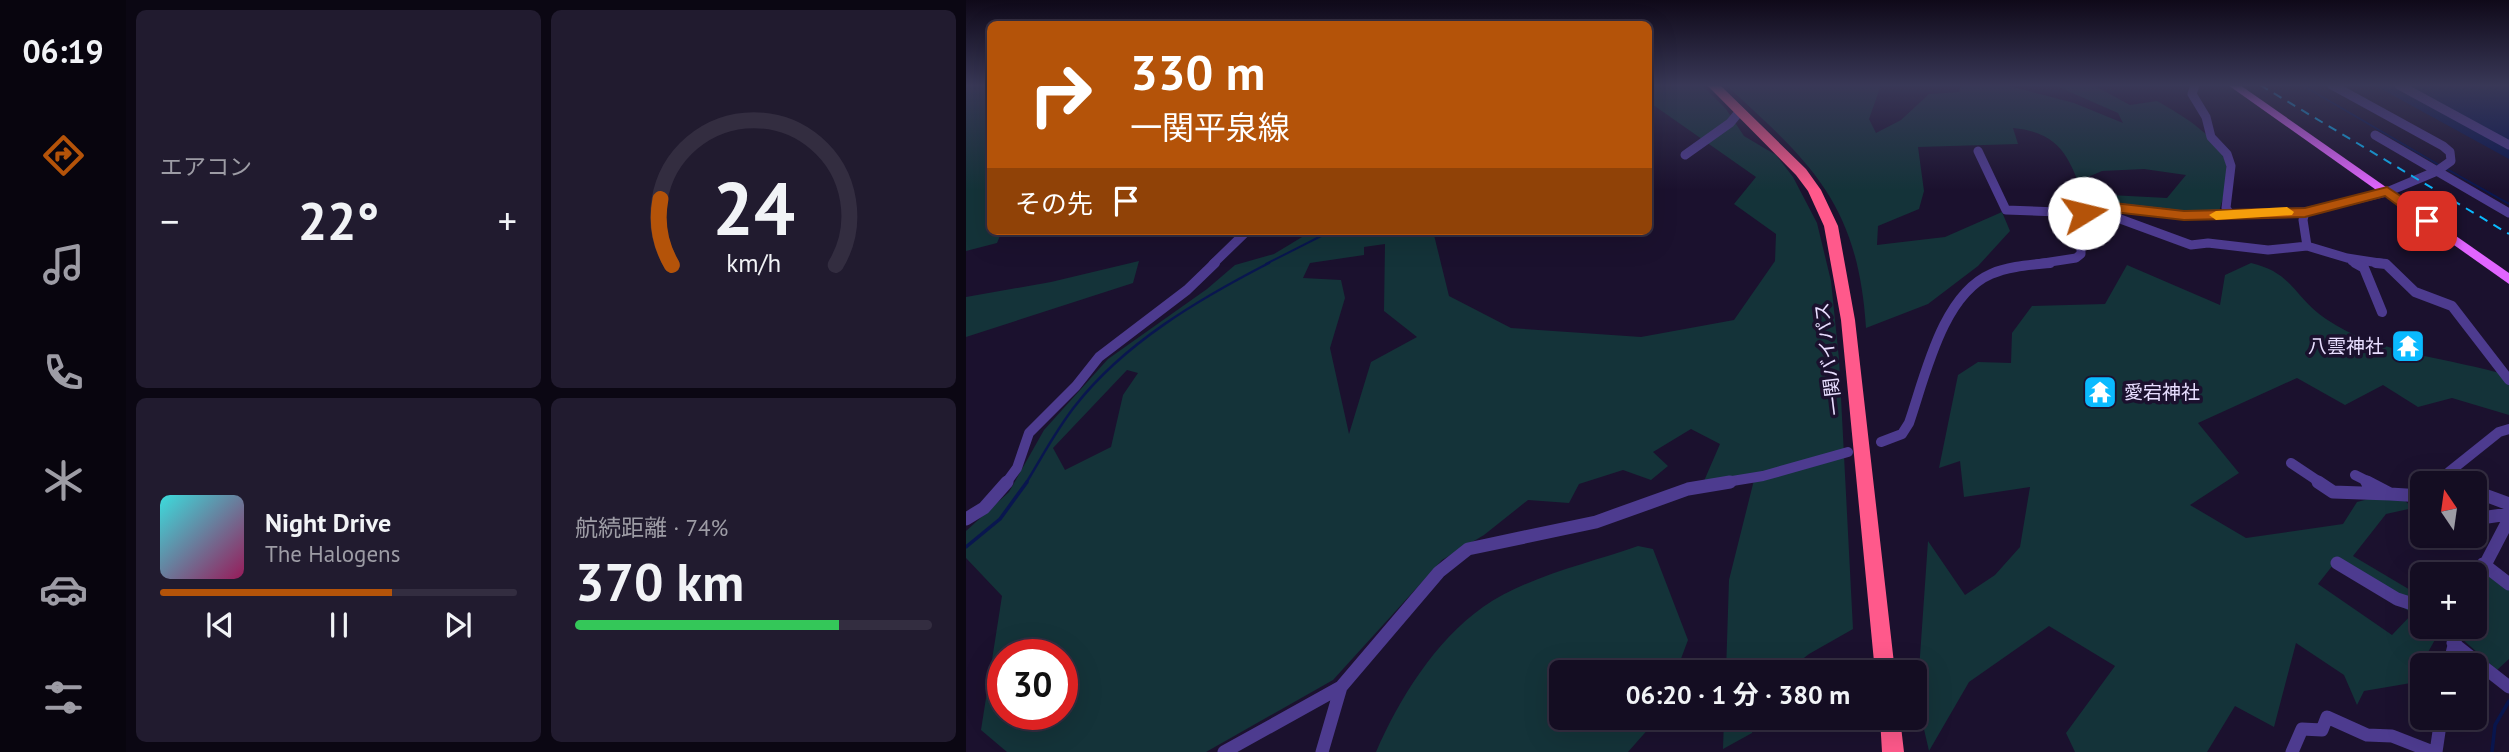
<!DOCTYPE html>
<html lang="ja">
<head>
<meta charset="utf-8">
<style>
	:root { --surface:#140d22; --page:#211b2f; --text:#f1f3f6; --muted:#9d9ca5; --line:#332d40; --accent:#b45309 }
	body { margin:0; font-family:"PT Sans","Noto Sans JP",sans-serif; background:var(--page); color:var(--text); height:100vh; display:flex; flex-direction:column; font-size:26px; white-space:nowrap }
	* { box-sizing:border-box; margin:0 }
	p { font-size:23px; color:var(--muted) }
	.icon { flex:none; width:38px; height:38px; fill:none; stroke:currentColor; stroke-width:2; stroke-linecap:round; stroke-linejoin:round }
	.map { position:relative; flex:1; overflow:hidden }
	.side { display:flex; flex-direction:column; gap:10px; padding:10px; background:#0b0713; width:840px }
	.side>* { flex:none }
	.banner { position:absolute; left:21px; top:21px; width:665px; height:214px; border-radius:10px; box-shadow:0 7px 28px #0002,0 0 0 2px var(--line); background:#b45309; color:#fff; overflow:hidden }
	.needle { width:46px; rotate:347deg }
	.fabs { position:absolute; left:1444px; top:471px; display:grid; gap:14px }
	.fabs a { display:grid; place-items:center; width:77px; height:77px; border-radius:10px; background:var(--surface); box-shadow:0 7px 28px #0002,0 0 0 2px var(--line); font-size:35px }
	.speed { position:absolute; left:21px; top:639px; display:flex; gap:14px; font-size:35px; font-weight:700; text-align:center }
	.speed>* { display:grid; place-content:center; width:91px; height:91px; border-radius:50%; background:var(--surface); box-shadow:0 7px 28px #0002,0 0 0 2px var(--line); line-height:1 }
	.speed .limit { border:10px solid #d22; background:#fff; color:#111 }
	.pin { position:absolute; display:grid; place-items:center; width:60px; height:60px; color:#fff; margin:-30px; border-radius:14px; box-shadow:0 4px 10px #0006 }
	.me { position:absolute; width:77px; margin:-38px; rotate:81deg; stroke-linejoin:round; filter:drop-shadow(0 0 5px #0008) }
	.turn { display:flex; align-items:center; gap:24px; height:147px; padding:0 28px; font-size:32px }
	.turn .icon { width:91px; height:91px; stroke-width:2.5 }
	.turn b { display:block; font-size:49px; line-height:60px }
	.then { display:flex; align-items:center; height:66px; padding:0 28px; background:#0003; gap:14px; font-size:26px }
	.big { font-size:52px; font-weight:700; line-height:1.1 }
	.side .tile { flex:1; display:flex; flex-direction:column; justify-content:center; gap:10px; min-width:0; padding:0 24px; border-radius:10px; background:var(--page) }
	.side .dial { align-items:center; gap:0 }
	.dial svg { height:182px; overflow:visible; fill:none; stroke:var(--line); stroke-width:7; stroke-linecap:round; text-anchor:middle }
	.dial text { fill:var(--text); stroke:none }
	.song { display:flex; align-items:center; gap:21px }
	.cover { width:84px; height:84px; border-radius:10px; background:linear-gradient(135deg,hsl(180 70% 55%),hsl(330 70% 35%)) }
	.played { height:7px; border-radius:4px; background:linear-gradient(90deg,var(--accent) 65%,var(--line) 65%) }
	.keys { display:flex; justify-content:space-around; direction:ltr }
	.heat { display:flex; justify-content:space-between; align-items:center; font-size:38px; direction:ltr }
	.charge { height:10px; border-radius:5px; background:linear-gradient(90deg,#34c759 74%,var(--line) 0) }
	.side .tiles { flex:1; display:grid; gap:10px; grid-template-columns:repeat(2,1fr) }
	.trip { position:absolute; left:583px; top:660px; width:378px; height:70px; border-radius:10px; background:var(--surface); box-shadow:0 7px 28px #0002,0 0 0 2px var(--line); font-weight:700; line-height:70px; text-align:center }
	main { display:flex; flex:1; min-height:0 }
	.menu { display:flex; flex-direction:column; width:126px; justify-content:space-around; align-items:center; background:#08050e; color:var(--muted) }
	.menu .icon { width:49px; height:49px }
	.menu .active { color:var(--accent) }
	.menu b { font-size:32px; color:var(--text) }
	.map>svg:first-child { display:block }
	.green { fill:#143339; fill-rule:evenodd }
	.water { fill:#09164f }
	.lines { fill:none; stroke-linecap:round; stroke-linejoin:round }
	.stream-far2 { stroke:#09164f; stroke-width:2 }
	.stream-far1 { stroke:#09164f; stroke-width:2.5 }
	.stream { stroke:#09164f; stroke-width:3.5 }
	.minor-far2 { stroke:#4d3b8f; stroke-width:9 }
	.minor-far1 { stroke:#4d3b8f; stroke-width:10 }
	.minor { stroke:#4d3b8f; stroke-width:13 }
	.major { fill:#e165ff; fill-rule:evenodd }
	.highway { fill:#ff598b; fill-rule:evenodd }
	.rail { stroke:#0abaff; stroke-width:2; stroke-dasharray:9 7; stroke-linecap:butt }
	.route { fill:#b45309; stroke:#753606; stroke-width:2 }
	.slow { fill:#f59e0b }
	.labels { text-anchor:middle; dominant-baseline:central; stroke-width:7; stroke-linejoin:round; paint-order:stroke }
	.poi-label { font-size:19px; fill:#e8deff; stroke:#1b112e; text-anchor:end }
	.street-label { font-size:19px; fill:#e8deff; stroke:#1b112e }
</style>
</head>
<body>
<main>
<nav class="menu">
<b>06:19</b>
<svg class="icon active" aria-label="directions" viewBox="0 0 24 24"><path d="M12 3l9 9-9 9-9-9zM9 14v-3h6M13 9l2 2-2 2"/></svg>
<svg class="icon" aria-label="music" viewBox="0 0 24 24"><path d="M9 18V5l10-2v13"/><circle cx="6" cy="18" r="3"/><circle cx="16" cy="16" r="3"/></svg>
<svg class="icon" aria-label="phone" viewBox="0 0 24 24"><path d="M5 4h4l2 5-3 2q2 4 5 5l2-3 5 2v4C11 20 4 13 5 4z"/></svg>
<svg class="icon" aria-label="climate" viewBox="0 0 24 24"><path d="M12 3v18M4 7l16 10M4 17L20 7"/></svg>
<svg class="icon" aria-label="car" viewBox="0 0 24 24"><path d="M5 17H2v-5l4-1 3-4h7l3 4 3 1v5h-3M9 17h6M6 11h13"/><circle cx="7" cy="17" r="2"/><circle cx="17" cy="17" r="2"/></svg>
<svg class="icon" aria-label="filters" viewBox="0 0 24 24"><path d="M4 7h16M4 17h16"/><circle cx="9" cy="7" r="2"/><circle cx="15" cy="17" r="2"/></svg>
</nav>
<section class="side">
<div class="tiles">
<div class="tile"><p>エアコン</p>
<div class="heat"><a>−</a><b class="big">22°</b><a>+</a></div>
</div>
<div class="tile dial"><svg viewBox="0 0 100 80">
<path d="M14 69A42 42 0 1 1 86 69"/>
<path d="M14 69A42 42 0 0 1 9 40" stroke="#b45309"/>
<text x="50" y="56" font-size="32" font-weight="700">24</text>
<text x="50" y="72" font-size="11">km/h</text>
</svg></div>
<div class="tile">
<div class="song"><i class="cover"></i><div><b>Night Drive</b><p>The Halogens</p></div></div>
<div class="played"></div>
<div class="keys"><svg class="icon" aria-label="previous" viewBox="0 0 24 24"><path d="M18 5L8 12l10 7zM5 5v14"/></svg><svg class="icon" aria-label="pause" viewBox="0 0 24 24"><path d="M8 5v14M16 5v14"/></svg><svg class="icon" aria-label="next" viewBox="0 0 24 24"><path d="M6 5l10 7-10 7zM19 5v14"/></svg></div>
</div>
<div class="tile"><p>航続距離 · 74%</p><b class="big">370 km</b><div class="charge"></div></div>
</div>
</section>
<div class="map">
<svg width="1543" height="752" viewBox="0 0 1543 752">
	<rect width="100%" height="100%" fill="#1b112e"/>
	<!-- green -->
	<path class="green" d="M0,85H24V231H36L31,243L0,251Z
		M683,85H736L760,109L778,136L810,155L827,177L851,223L865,281L873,359L887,629L843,654L820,672H760L763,580L789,476L738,481L754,444L725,429L687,452L702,466L685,480L657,470L613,484L603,503L562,500L518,535L476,560L367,680L240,752H41L15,730L36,596L0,558V531L43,492L78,430L142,359L241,289L269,265L308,254L346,231H467L483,296L545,328L675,337L768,320L809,261L810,234L768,204L790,177L683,102ZM419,244L418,311L451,337L405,362L383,434L364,348L379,298L375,280L337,278L344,263L398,255V247ZM161,370L172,373L157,395L145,447L99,470L87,448ZM37,654H96V714H37Z
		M760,85H915L903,119L910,133L935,120L963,94L993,92L995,85H1039L1108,103L1157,123L1152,113L1088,85H1127L1164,105L1191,101C1214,114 1258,139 1261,169C1262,183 1257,198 1253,212L1121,205C1104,162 1099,133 1047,128L1052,144L952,147L958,191L953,209L912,226L911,245L979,237L1036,212L1044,231L1012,266L962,304L900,328C892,204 846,164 760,85ZM1178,169L1220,175L1201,198L1144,195L1122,177L1136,171Z
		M173,261L167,283L0,337V297L85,282Z
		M1285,263C1328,273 1328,298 1360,319C1412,355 1484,357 1543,376V415L1486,398L1452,407L1417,385L1379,405L1331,378L1232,423L1273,473L1224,505L1280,538L1377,524L1391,502L1429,492L1447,508L1420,514L1387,556L1456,597V626L1476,627L1445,683L1398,691L1391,705L1378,675L1330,643L1308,727L1269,706L1241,752H1109L1100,733L1149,666L1083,626L1003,682L963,751L951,699L962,541L999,595L1029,575L1054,547L1064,487L998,497L994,461L973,468L992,375L1012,362L1045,363L1046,333L1066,306L1139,304L1161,265L1254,305L1259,275ZM1367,565L1446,613V614L1426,635L1352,584Z
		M672,546L687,549L722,640L710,672H595V718H692L662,752H410C433,699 469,641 517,607C559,577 624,563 672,546Z
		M1518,572L1543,590V659L1531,670L1495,638L1499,627L1508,626L1509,599Z
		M758,718H790L786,733L757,749Z"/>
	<!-- water -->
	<path class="water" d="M1408,85H1543V159Z"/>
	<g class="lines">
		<!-- stream-far2 -->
		<path class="stream-far2" d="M1336,85L1473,165
			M1479,168L1543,204
			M300,264L365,231"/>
		<!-- stream-far1 -->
		<path class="stream-far1" d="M60,483C76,457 90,430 109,406C158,343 233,299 303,263"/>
		<!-- stream -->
		<path class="stream" d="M0,547L34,519L61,482
			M1526,752L1529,725L1543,701"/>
		<!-- minor-far2 -->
		<path class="minor-far2" d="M1229,85L1226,94L1240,117L1245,137L1261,154L1265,166L1260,208L1264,214
			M1433,85L1543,145
			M1409,135L1543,213
			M1012,151L1040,210L1118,213L1139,206L1218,215L1339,212L1421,192L1471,171L1485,161L1484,152L1477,146L1366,85
			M719,155L764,123L774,111
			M1127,209L1225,245L1242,243L1302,250L1341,246L1337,220L1339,212
			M1341,246L1381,258L1420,264
			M1386,261L1392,264
			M247,264L281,231
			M1071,264L1110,258L1115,254V219L1118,213"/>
		<!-- minor-far1 -->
		<path class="minor-far1" d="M1389,263L1398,268L1416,312
			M1410,263L1420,264L1449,292L1486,306L1543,380
			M915,442L936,434L943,423C959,377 976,295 1025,274C1043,266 1065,265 1084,263
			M1325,463L1355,483
			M1483,472L1533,432L1543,429
			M1389,475L1405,483
			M40,483L51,468L63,433L110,386L133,357L221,290L249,263
			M754,483L797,476L882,452
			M1474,483L1483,472L1498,483"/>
		<!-- minor -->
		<path class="minor" d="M1352,482L1367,492L1424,494
			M1401,482L1424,494L1456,496
			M1508,491L1543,504
			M0,519L18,508L41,482
			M1508,519L1543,514
			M1371,563L1431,599L1456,607
			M1517,564L1543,584
			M1508,586L1543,519
			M1487,643L1543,687
			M1483,665L1493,626
			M258,752L375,687
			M356,752L375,687L473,572L502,549L630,522L722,489L764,482
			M1326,752L1336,729L1356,730L1361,717L1401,735L1426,736L1467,752
			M1470,752L1475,718"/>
		<!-- major -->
		<path class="major" d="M1262,85H1274L1543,273V284Z"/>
		<!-- highway -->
		<path class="highway" d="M741,85H754L840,169L855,190L872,226L889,320L929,672H909L875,320L858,226L842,191L830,175Z
			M914,718H934L938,752H916Z"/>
		<!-- rail -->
		<path class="rail" d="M1294,85L1543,234"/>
	</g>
	<!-- sky -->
	<linearGradient id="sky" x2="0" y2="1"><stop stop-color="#0f0919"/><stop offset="0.45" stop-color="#393857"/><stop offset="1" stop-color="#393857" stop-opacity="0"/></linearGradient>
	<rect width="1543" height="190" fill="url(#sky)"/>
	<!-- route -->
	<path class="route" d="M1421,187L1466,217V224H1457L1419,196L1339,217L1218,220L1139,211L1118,217L1112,213L1139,202L1218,211L1339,208Z"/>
	<!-- slow -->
	<path class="slow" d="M1321,207L1328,212L1326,215L1250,220L1243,215L1250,211Z"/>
	<!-- icons -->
	<defs>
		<g id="temple-square" transform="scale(1.75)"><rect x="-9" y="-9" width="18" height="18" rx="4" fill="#0abaff" stroke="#1b112e"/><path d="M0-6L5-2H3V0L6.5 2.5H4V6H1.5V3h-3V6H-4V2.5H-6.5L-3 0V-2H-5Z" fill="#fff"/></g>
	</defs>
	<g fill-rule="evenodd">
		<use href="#temple-square" x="1442" y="346"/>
		<use href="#temple-square" x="1134" y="392"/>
	</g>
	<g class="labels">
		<!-- poi labels -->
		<g class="poi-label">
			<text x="1418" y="346">八雲神社</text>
			<text x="1158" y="392" text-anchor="start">愛宕神社</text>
		</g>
		<!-- street labels -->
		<g class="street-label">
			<text transform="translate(862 359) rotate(-97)">一関バイパス</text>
		</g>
	</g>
</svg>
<div class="fabs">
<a><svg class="needle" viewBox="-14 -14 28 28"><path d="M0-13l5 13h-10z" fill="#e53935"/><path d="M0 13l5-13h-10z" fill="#9d9ca5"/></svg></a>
<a>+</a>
<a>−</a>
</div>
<div class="speed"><div class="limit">30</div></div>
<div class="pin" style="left:1461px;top:221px;background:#d93025"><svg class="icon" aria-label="arrive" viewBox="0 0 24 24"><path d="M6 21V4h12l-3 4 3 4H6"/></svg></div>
<svg class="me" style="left:1118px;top:213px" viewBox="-20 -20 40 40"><circle r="19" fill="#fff"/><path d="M0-13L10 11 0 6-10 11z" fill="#b45309"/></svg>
<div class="trip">06:20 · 1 分 · 380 m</div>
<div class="banner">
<div class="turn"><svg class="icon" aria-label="right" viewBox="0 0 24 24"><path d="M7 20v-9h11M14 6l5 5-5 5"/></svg><div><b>330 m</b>一関平泉線</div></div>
<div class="then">その先<svg class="icon" aria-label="arrive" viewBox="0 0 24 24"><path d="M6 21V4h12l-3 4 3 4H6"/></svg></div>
</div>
</div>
</main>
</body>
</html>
